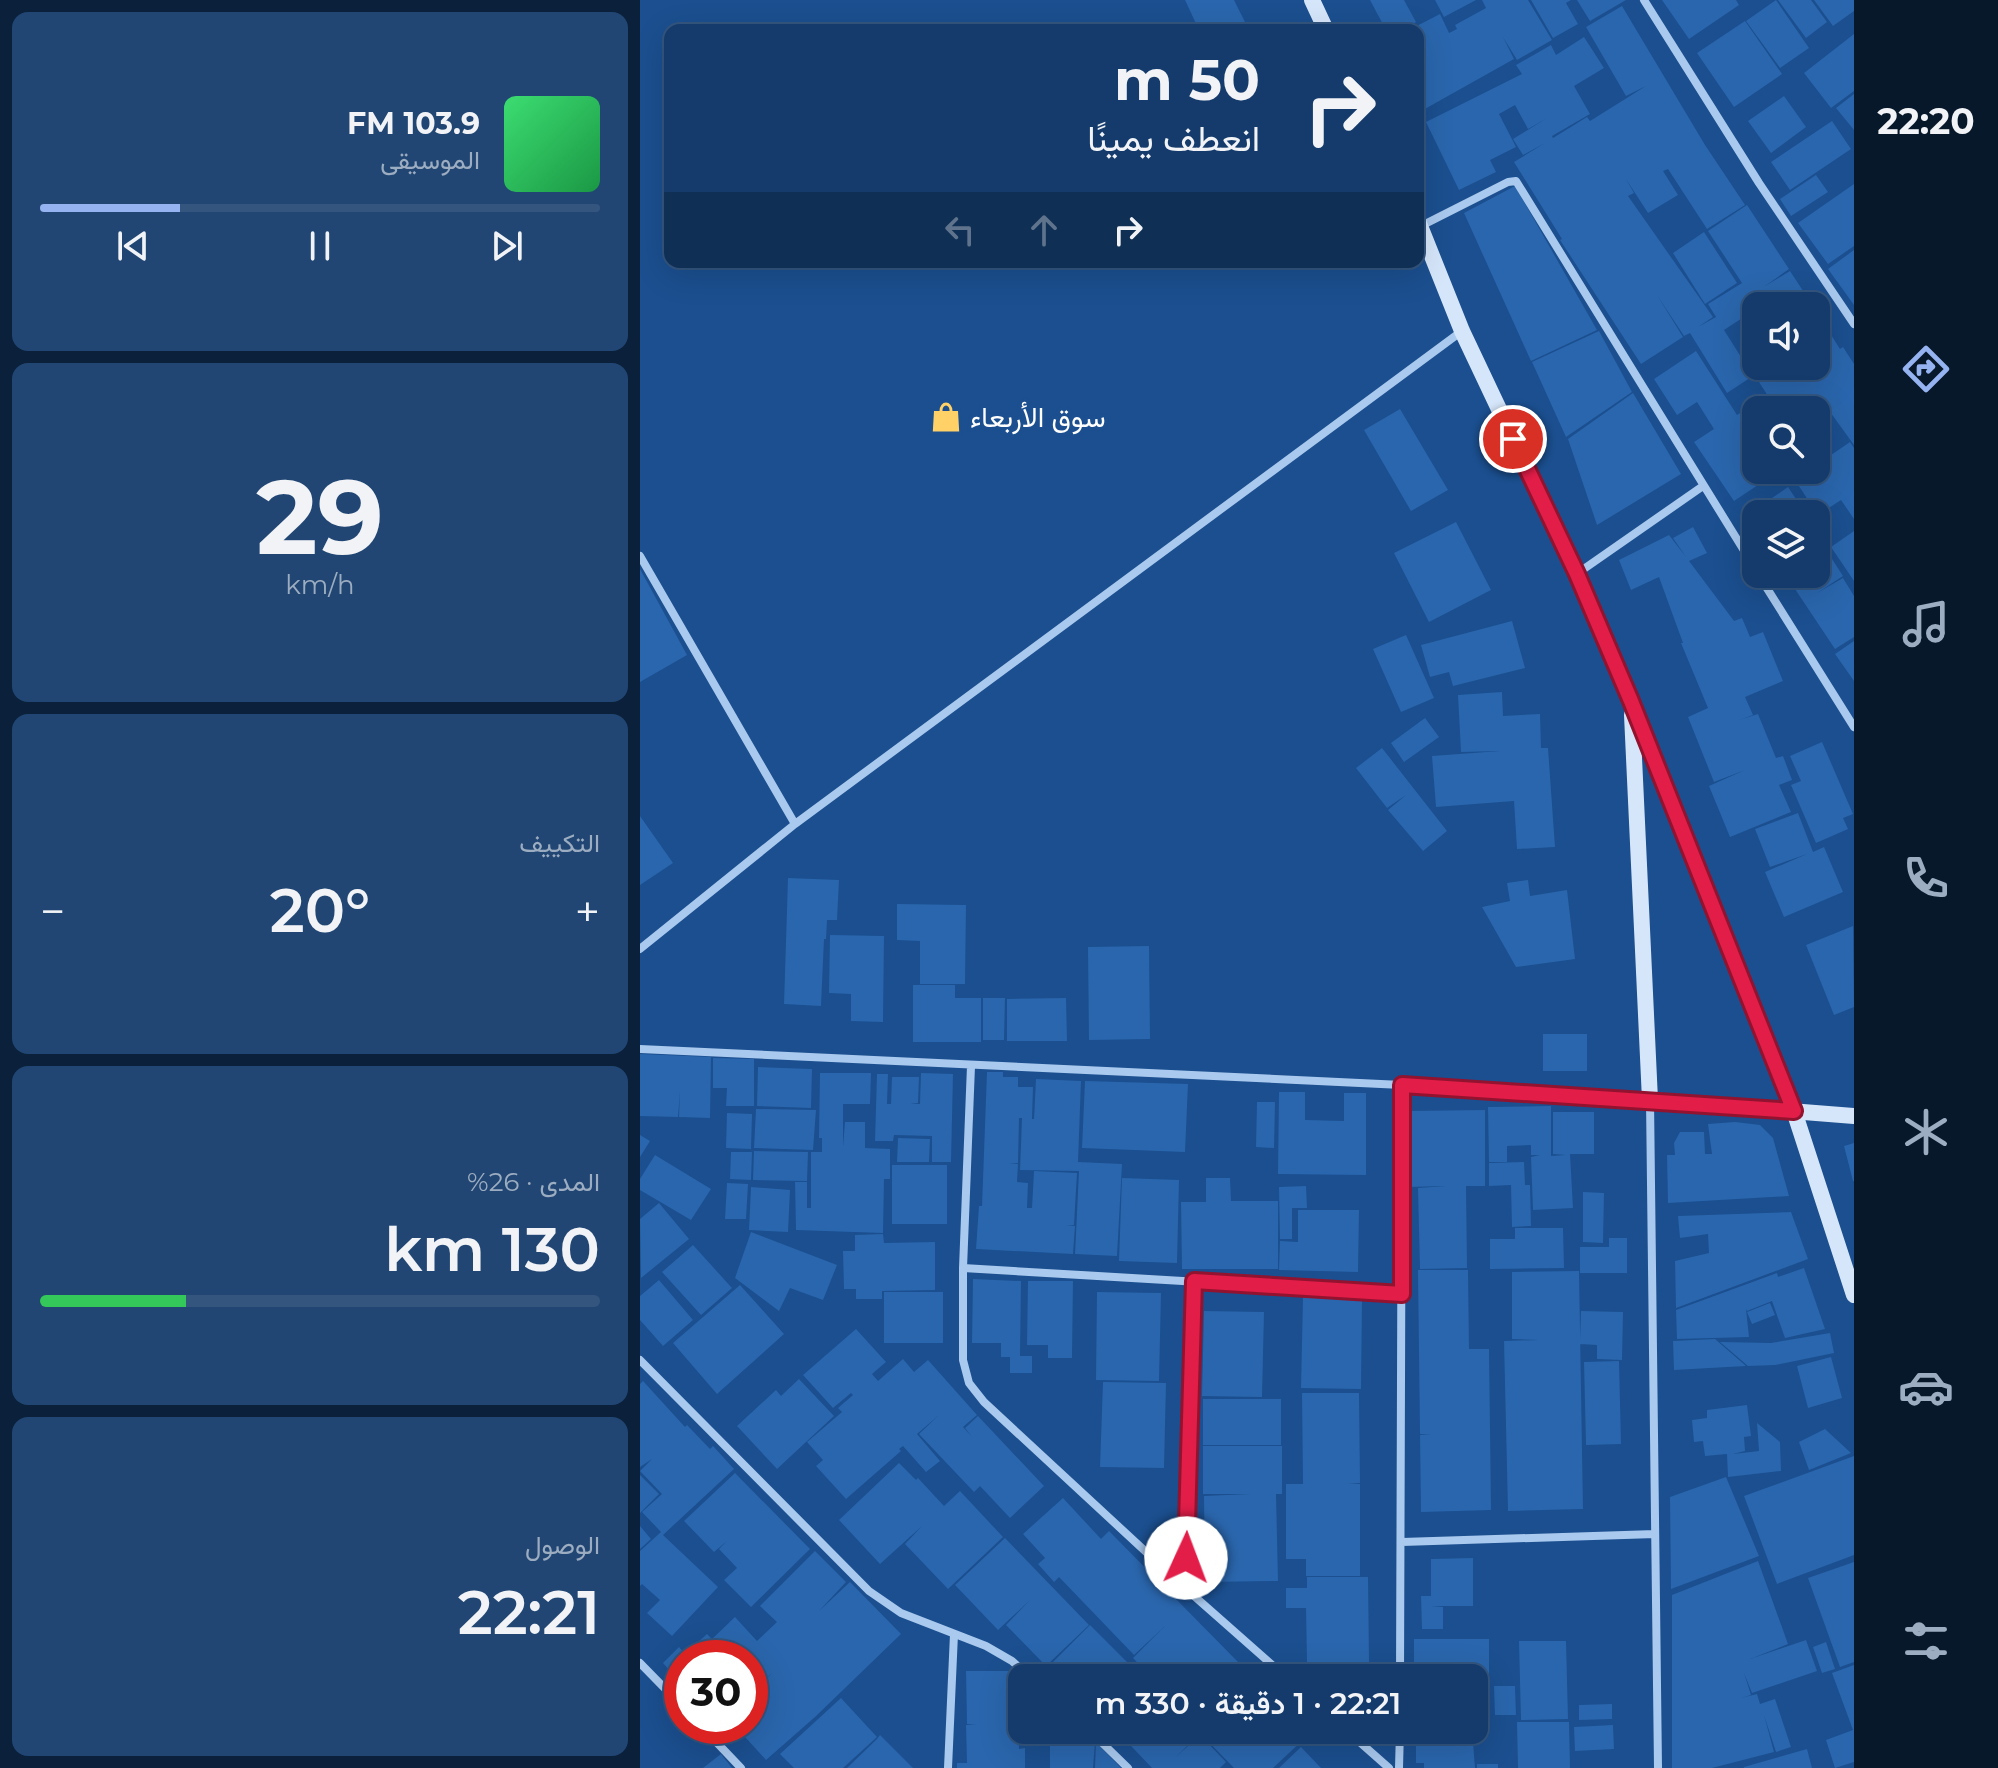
<!DOCTYPE html>
<html lang="ar">
<head>
<meta charset="utf-8">
<style>
	:root { --surface:#143b6b; --page:#214673; --text:#f1f3f6; --muted:#9dadc1; --line:#33557e; --accent:#95b2f1 }
	body { margin:0; font-family:Montserrat,Vazirmatn,sans-serif; background:var(--page); color:var(--text); direction:rtl; height:100vh; display:flex; flex-direction:column; font-size:30px; white-space:nowrap }
	* { box-sizing:border-box; margin:0 }
	p { font-size:26px; color:var(--muted) }
	.icon { flex:none; width:44px; height:44px; fill:none; stroke:currentColor; stroke-width:2; stroke-linecap:round; stroke-linejoin:round }
	.map { position:relative; flex:1; overflow:hidden; direction:ltr }
	.details { display:flex; flex-direction:column; gap:12px; padding:12px; background:#0b203b; width:640px }
	.details>* { flex:none }
	.banner { position:absolute; left:24px; top:24px; width:760px; height:244px; border-radius:16px; box-shadow:0 8px 32px #0002,0 0 0 2px var(--line); direction:rtl; background:#143b6b; color:var(--text); overflow:hidden }
	.buttons { position:absolute; left:1102px; top:292px; display:grid; gap:16px }
	.buttons a { display:grid; place-items:center; width:88px; height:88px; border-radius:16px; background:var(--surface); box-shadow:0 8px 32px #0002,0 0 0 2px var(--line); font-size:40px }
	.speed { position:absolute; left:24px; top:1640px; display:flex; gap:16px; font-size:40px; font-weight:700; text-align:center }
	.speed>* { display:grid; place-content:center; width:104px; height:104px; border-radius:50%; background:var(--surface); box-shadow:0 8px 32px #0002,0 0 0 2px var(--line); line-height:1 }
	.speed .limit { border:12px solid #d22; background:#fff; color:#111 }
	.pin { position:absolute; display:grid; place-items:center; width:68px; height:68px; color:#fff; margin:-34px; border:4px solid #fff; border-radius:50%; box-shadow:0 2px 8px #0007 }
	.me { position:absolute; width:88px; margin:-44px; rotate:2deg; stroke-linejoin:round; filter:drop-shadow(0 0 6px #0008) }
	.turn { display:flex; align-items:center; gap:28px; height:168px; padding:0 32px; font-size:36px }
	.turn .icon { width:104px; height:104px; stroke-width:2.5 }
	.turn b { display:block; font-size:56px; line-height:68px }
	.lanes { display:flex; align-items:center; height:76px; padding:0 32px; background:#0003; justify-content:center; gap:40px; direction:ltr }
	.lanes .off { opacity:.35 }
	.big { font-size:60px; font-weight:600; line-height:1.1 }
	.details .tile { flex:1; display:flex; flex-direction:column; justify-content:center; gap:12px; min-width:0; padding:0 28px; border-radius:16px; background:var(--page) }
	.details .dial { align-items:center; gap:0 }
	.dial b { font-size:104px; line-height:1 }
	.song { display:flex; align-items:center; gap:24px }
	.cover { width:96px; height:96px; border-radius:12px; background:linear-gradient(135deg,hsl(140 70% 55%),hsl(140 70% 35%)) }
	.played { height:8px; border-radius:4px; background:linear-gradient(90deg,var(--accent) 25%,var(--line) 25%) }
	.keys { display:flex; justify-content:space-around; direction:ltr }
	.heat { display:flex; justify-content:space-between; align-items:center; font-size:44px; direction:ltr }
	.charge { height:12px; border-radius:6px; background:linear-gradient(90deg,#34c759 26%,var(--line) 0) }
	.trip { position:absolute; left:368px; top:1664px; width:480px; height:80px; border-radius:16px; background:var(--surface); box-shadow:0 8px 32px #0002,0 0 0 2px var(--line); font-weight:600; line-height:80px; text-align:center; direction:rtl }
	main { display:flex; flex:1; min-height:0 }
	.tabs { display:flex; flex-direction:column; width:144px; justify-content:space-around; align-items:center; background:#08182b; color:var(--muted) }
	.tabs .icon { width:56px; height:56px }
	.tabs .active { color:var(--accent) }
	.tabs b { font-size:36px; color:var(--text) }
	.map>svg:first-child { display:block }
	.building { fill:#2a66ad }
	.lines { fill:none; stroke-linecap:round; stroke-linejoin:round }
	.street { stroke:#a9c9ee; stroke-width:8 }
	.secondary { stroke:#d6e6fa; stroke-width:16 }
	.route-casing { stroke:#92132f; stroke-width:20 }
	.route { stroke:#e11d48; stroke-width:14 }
	.labels { text-anchor:middle; dominant-baseline:central; stroke-width:8; stroke-linejoin:round; paint-order:stroke }
	.poi-label { font-size:28px; fill:#fff; stroke:#1b4f8f; text-anchor:start }
</style>
</head>
<body>
<main>
<nav class="tabs">
<b>22:20</b>
<svg class="icon active" aria-label="directions" viewBox="0 0 24 24"><path d="M12 3l9 9-9 9-9-9zM9 14v-3h6M13 9l2 2-2 2"/></svg>
<svg class="icon" aria-label="music" viewBox="0 0 24 24"><path d="M9 18V5l10-2v13"/><circle cx="6" cy="18" r="3"/><circle cx="16" cy="16" r="3"/></svg>
<svg class="icon" aria-label="phone" viewBox="0 0 24 24"><path d="M5 4h4l2 5-3 2q2 4 5 5l2-3 5 2v4C11 20 4 13 5 4z"/></svg>
<svg class="icon" aria-label="climate" viewBox="0 0 24 24"><path d="M12 3v18M4 7l16 10M4 17L20 7"/></svg>
<svg class="icon" aria-label="car" viewBox="0 0 24 24"><path d="M5 17H2v-5l4-1 3-4h7l3 4 3 1v5h-3M9 17h6M6 11h13"/><circle cx="7" cy="17" r="2"/><circle cx="17" cy="17" r="2"/></svg>
<svg class="icon" aria-label="filters" viewBox="0 0 24 24"><path d="M4 7h16M4 17h16"/><circle cx="9" cy="7" r="2"/><circle cx="15" cy="17" r="2"/></svg>
</nav>
<div class="map">
<svg width="1214" height="1768" viewBox="0 0 1214 1768">
	<rect width="100%" height="100%" fill="#1b4f8f"/>
	<!-- building -->
	<path class="building" d="M545,0H594L609,30H559Z
		M730,0H764L776,22L762,30H746Z
		M795,0H836L804,17Z
		M842,0H888L912,40L877,60L863,37L874,59L783,110L778,101V30H769L800,14L809,33L817,29L815,25L846,8Z
		M891,0H931L926,3L938,24L913,38Z
		M937,0H986L950,21Z
		M1022,0H1096L1099,5L1049,39Z
		M1136,0L1169,48L1140,68L1106,21Z
		M1138,0H1171L1187,22L1166,38Z
		M1174,0H1214V11L1193,26Z
		M982,6L1065,145L1105,205L1067,229L1028,169L1023,171L1038,195L1008,213L986,179L994,193L988,196L1073,317L1058,327L1076,317L1068,304L1102,283L1068,231L1107,205L1149,269L1125,286L1150,271L1173,306H1121L1112,293L1109,295L1116,309L1084,330L1113,376L1087,393L1050,333L1044,336L1017,295L1043,337L1001,364L920,240L922,239L874,162L905,143L883,155L873,139L907,118L888,129L875,105L859,114L876,147L850,160L856,172L819,190L786,122L882,74L876,65L911,45L916,55L944,37L964,68L934,86L950,114L912,136L913,138L947,117L950,121L1006,86L986,96L946,27Z
		M1105,21L1142,74L1094,107L1057,53Z
		M1214,34V91L1191,108L1164,73Z
		M1214,94V130L1196,108Z
		M1144,96L1166,127L1131,153L1108,121Z
		M1192,121L1211,149L1150,190L1131,162Z
		M1176,175L1188,192L1151,216L1140,199Z
		M1214,184V246L1188,264L1158,223Z
		M875,186L957,330L891,361L824,213Z
		M1064,232L1097,283L1065,304L1033,253Z
		M1214,250V305L1188,269Z
		M1176,311L1200,349L1203,347L1214,364V445L1188,409L1176,417V410H1116V470H1121L1127,479L1094,501L1054,442L1074,429L1057,402L1037,415L1014,379L1056,351L1097,415L1128,396L1112,371L1120,366H1176Z
		M959,331L992,392L926,437L892,362Z
		M993,393L1041,474L957,525L928,439Z
		M760,409L808,490L771,511L724,430Z
		M1176,432L1191,455L1210,442L1214,448V519L1201,500L1178,515L1155,480L1159,477L1154,470H1176Z
		M1148,487L1166,514H1116V532L1105,517Z
		M816,522L851,590L789,622L754,553Z
		M1053,527L1067,553L1049,561L1094,621L1102,618L1110,637L1123,632L1143,681L1105,697L1113,715L1099,720L1118,714L1136,758L1143,756L1152,780L1139,785L1151,812L1090,837L1069,786L1105,770L1074,782L1048,717L1068,708L1041,643H1043L1019,577L991,590L979,560L1029,535L1046,557L1033,538Z
		M1176,528L1188,546L1185,548L1203,576L1177,593L1203,578L1214,596V637L1195,649L1145,574H1176Z
		M1214,531V581L1191,547Z
		M0,569L47,655L0,682Z
		M872,621L885,668L813,686L809,672L790,677L781,645Z
		M766,635L794,698L761,712L733,649Z
		M1214,641V681L1195,654Z
		M862,692L863,716L900,714L901,748H908L915,847L877,849L874,801L796,807L792,756L860,751L821,752L818,695Z
		M785,718L799,737L764,762L751,743Z
		M1182,742L1213,814L1203,818L1208,829L1176,843L1151,785L1161,781L1150,756Z
		M742,748L807,831L783,851L748,810L766,795L747,808L716,768Z
		M1158,813L1173,852L1184,847L1203,892L1144,917L1125,872L1167,854L1130,867L1115,829Z
		M0,816L33,863L0,885Z
		M148,878L199,880L197,920H187L186,939H184L181,1006L144,1004Z
		M888,880L890,896L927,890L935,959L876,967L842,907L870,901L867,883Z
		M257,904L326,905L325,984H280V941L257,940Z
		M1213,926L1214,1007L1194,1015L1166,945Z
		M190,935L244,936L243,1022L211,1021V994L189,993Z
		M509,946L510,1039L449,1040L448,947Z
		M273,985H315V998H341V1042H273Z
		M343,998H365L364,1040H343Z
		M426,998L427,1041H367V999Z
		M903,1034H947V1071H903Z
		M0,1054L71,1057L70,1118L39,1117L40,1091L38,1117L0,1116Z
		M73,1058L114,1059V1106H86L87,1088H73Z
		M118,1067L172,1069L171,1108L117,1106Z
		M347,1072H363V1077H378V1087H393L392,1119H394L396,1079L441,1081L438,1162L482,1164L477,1256L435,1254L439,1171L380,1170L382,1118H379L378,1163L369,1164H378L377,1182L388,1183L387,1208H392L394,1171L437,1173L434,1225H426L435,1226L433,1254L336,1249L339,1206H342Z
		M180,1073H231L230,1104H203V1147L205,1122H225V1148L250,1149V1179H244L243,1233L156,1230L155,1182H167V1208H171V1152H182V1138H179Z
		M281,1073L313,1074L311,1162H292V1136L254,1135L253,1141H235L237,1074H248L247,1104H251L252,1077H279L278,1103L270,1104H280Z
		M445,1081L548,1084L545,1152L442,1148Z
		M639,1092H665V1120L704,1121V1093H726V1175L638,1174Z
		M617,1102H635L634,1148L616,1147Z
		M911,1106V1156L926,1155L913,1154V1112H954V1154H930L933,1208L893,1210L891,1157L900,1155H891V1145L867,1146V1162H849L848,1107Z
		M116,1109L176,1110L173,1150L114,1148Z
		M845,1110V1186H826L827,1268L780,1269L778,1188L806,1186L768,1187L767,1111Z
		M87,1113L112,1114L111,1149L86,1148Z
		M1095,1122L1120,1125L1133,1138L1149,1196L1028,1203L1027,1155H1035L1034,1143L1040,1132H1064L1065,1154H1072L1068,1124Z
		M0,1135L10,1141L0,1157Z
		M258,1138L290,1139L289,1162H257Z
		M1214,1143V1181H1213L1204,1146Z
		M114,1151L168,1152L167,1181L113,1180Z
		M91,1152H112L111,1180L90,1179Z
		M15,1155L71,1189L51,1220L0,1190V1179Z
		M884,1162L885,1185H890L891,1226L872,1227L871,1185L849,1186V1163Z
		M252,1165H307V1224H252Z
		M482,1178L539,1180L537,1263L479,1261Z
		M566,1178H590L591,1201H638V1269H542L541,1202H566Z
		M87,1183L108,1184L106,1219H85Z
		M666,1186L667,1208H652V1239H640L639,1187Z
		M111,1187L150,1190L148,1232L109,1230Z
		M943,1192L964,1193L963,1243L943,1242Z
		M19,1203L49,1239L1,1278L0,1219Z
		M658,1210H719L718,1272L639,1270L640,1241L658,1242Z
		M1151,1212L1168,1259L1036,1308L1035,1261L1069,1253L1068,1234L1040,1238L1038,1216Z
		M875,1228H923L924,1268L850,1269V1239H875Z
		M111,1232L197,1265L183,1300L150,1288L139,1311L95,1278Z
		M243,1234L244,1243L295,1242V1290L242,1291V1299H216V1289H204L203,1251H215V1235Z
		M969,1238H987V1273H940V1247H969Z
		M53,1245L92,1288L61,1315L22,1272Z
		M1164,1268L1185,1329L1145,1338L1132,1301L1107,1311L1106,1309L1109,1337L1037,1339L1036,1310L1137,1273L1138,1277Z
		M778,1270H828L829,1349H849L851,1510L781,1512L780,1435H791L780,1434Z
		M939,1271L943,1509L868,1511L864,1341L899,1340L872,1339V1272Z
		M333,1279L381,1281L380,1356H392V1373H370V1357H361V1343H332Z
		M19,1280L53,1320L23,1346L0,1320V1296Z
		M388,1281H433L432,1358H408V1345H387Z
		M100,1285L144,1334L77,1394L33,1343Z
		M244,1292H303V1343H244Z
		M457,1292L521,1293L519,1381L456,1380Z
		M663,1297L722,1299L721,1389L661,1388Z
		M1130,1303L1135,1315L1112,1324L1107,1312Z
		M564,1311L624,1312L622,1397L562,1396Z
		M941,1311L983,1312L982,1360L957,1359V1345L940,1344Z
		M216,1329L246,1362L232,1374L238,1381L263,1359L274,1372L288,1360L337,1415L323,1427L332,1437L325,1428L338,1416L404,1486L370,1518L340,1486L334,1492L279,1434L299,1415L277,1434L300,1461L286,1472L263,1446L259,1449L261,1451L206,1499L176,1466L183,1460L167,1442L202,1412L198,1408L213,1395L211,1393L193,1408L163,1375Z
		M1190,1333L1194,1353L1135,1365L1108,1366L1080,1342L1131,1343Z
		M1075,1339L1106,1366L1034,1370L1033,1341Z
		M1191,1357L1202,1398L1168,1408L1157,1366Z
		M979,1361L981,1444L946,1445L944,1362Z
		M159,1379L194,1416L137,1469L97,1426L136,1390L141,1396Z
		M3,1381L45,1427L47,1425L70,1449L73,1446L94,1469L23,1535L78,1587L32,1636L7,1613L20,1600L2,1584L0,1586V1551L21,1532L2,1512L22,1494L0,1471L12,1459L0,1467V1384Z
		M463,1382L526,1383L524,1468L460,1467Z
		M662,1393H719L720,1483L708,1484H720V1576H666V1559H646V1484H663Z
		M563,1399H641V1445H563Z
		M1107,1405L1111,1436L1104,1437L1105,1451L1093,1454L1119,1451L1117,1423L1140,1442L1141,1471L1088,1477L1087,1454L1065,1456L1063,1441L1054,1442L1052,1420L1067,1418V1410Z
		M1185,1429L1211,1453L1169,1470L1159,1442Z
		M563,1446H642V1494H636L638,1581L565,1582L564,1496L610,1494H563Z
		M1214,1456V1555L1137,1584L1104,1496Z
		M259,1463L276,1480L278,1478L304,1506L320,1491L363,1537L308,1589L265,1544L282,1526L240,1564L199,1520Z
		M95,1473L170,1549L111,1607L84,1580L97,1568L79,1549L87,1541L74,1552L44,1521Z
		M0,1475L19,1494L0,1513Z
		M1086,1477L1119,1556L1031,1589L1030,1497Z
		M423,1498L461,1539L469,1531L599,1663L584,1678H512L493,1658L525,1626L494,1655L419,1577L414,1582L398,1564L405,1558L383,1534Z
		M0,1526L11,1539L0,1549Z
		M365,1538L449,1625L406,1666L366,1625L390,1600L358,1630L315,1585Z
		M175,1551L206,1582L179,1611L210,1582L261,1634L175,1717L126,1760L95,1726H110V1696L132,1673L110,1694V1658H42V1678L39,1681L23,1663L39,1647L45,1654L67,1634L72,1639L95,1617L117,1641L137,1622L120,1606Z
		M833,1558V1606H791L803,1607V1629H782L781,1596H791V1559Z
		M1118,1561L1148,1644L1110,1659L1166,1640L1177,1671L1112,1693L1104,1673L1111,1695L1101,1698L1117,1694L1120,1704L1135,1699L1151,1747L1136,1752L1124,1715L1134,1752L1072,1768H1032V1595Z
		M1214,1562V1662L1200,1667L1168,1578Z
		M667,1577H728L729,1662H667L666,1608H646V1588H667Z
		M450,1625L490,1665L502,1678H421L409,1666Z
		M774,1639H849V1713H834V1678H774Z
		M879,1641H926L928,1719L881,1720Z
		M1186,1642L1195,1669L1182,1673L1173,1647Z
		M1214,1665V1762L1195,1768L1186,1740L1213,1730L1192,1673Z
		M597,1668L607,1678H586Z
		M326,1671H370V1684H382V1711H378L379,1749L385,1748V1768H317V1763H327L326,1725H336L327,1724Z
		M854,1686H875L876,1715H855Z
		M201,1698L237,1737L203,1768H154L140,1754Z
		M972,1704V1719L939,1720V1705Z
		M877,1722H929L930,1768H878Z
		M973,1725L974,1749L935,1751L934,1727Z
		M410,1730H440L455,1742L453,1768H410Z
		M476,1730H552L557,1736L536,1757L560,1735L586,1762L580,1768H512Z
		M557,1730H657L665,1738L633,1768H594Z
		M776,1730H832L835,1768H784V1763H776Z
		M240,1735L273,1768H207L237,1739Z
		M456,1742L481,1768H455Z
		M661,1747L681,1768H639Z
		M1167,1749L1172,1768H1104V1767Z
		M81,1754L92,1768H63Z
		M837,1764H858V1768H837Z"/>
	<g class="lines">
		<!-- street -->
		<path class="street" d="M1004,0L1119,183L1214,324
			M781,226L868,182L876,181L1116,570
			M0,556L155,824
			M938,573L1063,486
			M1118,574L1214,727
			M0,949L155,824L822,331
			M0,1049L762,1085L1010,1100L1018,1768
			M331,1066L323,1268V1360L329,1383L344,1402L545,1588L647,1678
			M323,1268L762,1294
			M0,1360L229,1591L261,1613L346,1646L372,1661L391,1678
			M762,1542L1015,1534
			M545,1588L554,1281
			M0,1663L42,1706
			M760,1678L762,1085
			M61,1726L101,1768
			M449,1730L488,1768
			M706,1730L749,1768
			M308,1768L314,1634
			M759,1768L760,1730"/>
		<!-- secondary -->
		<path class="secondary" d="M672,0L686,30
			M778,221L822,331L937,574L991,701L1154,1111L1214,1295
			M992,715L1010,1100L1214,1116"/>
	</g>
	<g class="lines">
		<!-- route casing -->
		<g class="route-casing">
			<path id="route" d="M546,1558L554,1281L762,1294V1085L1154,1111L991,701L937,574L873,439"/>
		</g>
		<!-- route -->
		<use href="#route" class="route"/>
	</g>
	<!-- icons -->
	<defs>
		<g id="shop-bare" transform="scale(2.4)"><path d="M-5-2.5h2.3a2.7 3.5 0 0 1 5.4 0H5L5.5 6h-11ZM-1.5-2.5h3a1.5 2.3 0 0 0-3 0Z" fill="#ffd166" stroke="#1b4f8f" stroke-width="2.5" paint-order="stroke"/></g>
	</defs>
	<g fill-rule="evenodd">
		<use href="#shop-bare" x="306" y="417"/>
	</g>
	<g class="labels">
		<!-- poi labels -->
		<g class="poi-label">
			<text x="330" y="417">سوق الأربعاء</text>
		</g>
	</g>
</svg>
<div class="buttons">
<a><svg class="icon" aria-label="sound" viewBox="0 0 24 24"><path d="M4 9h4l5-4v14l-5-4H4zM17 9q2 3 0 6"/></svg></a>
<a><svg class="icon" aria-label="search" viewBox="0 0 24 24"><circle cx="10" cy="10" r="6"/><path d="M15 15l6 6"/></svg></a>
<a><svg class="icon" aria-label="layers" viewBox="0 0 24 24"><path d="M12 4l9 5-9 5-9-5zM3 14l9 5 9-5"/></svg></a>
</div>
<div class="speed"><div class="limit">30</div></div>
<div class="pin" style="left:873px;top:439px;background:#d93025"><svg class="icon" aria-label="arrive" viewBox="0 0 24 24"><path d="M6 21V4h12l-3 4 3 4H6"/></svg></div>
<svg class="me" style="left:546px;top:1558px" viewBox="-20 -20 40 40"><circle r="19" fill="#fff"/><path d="M0-13L10 11 0 6-10 11z" fill="#e11d48"/></svg>
<div class="trip">22:21 · 1 دقيقة · 330 m</div>
<div class="banner">
<div class="turn"><svg class="icon" aria-label="right" viewBox="0 0 24 24"><path d="M7 20v-9h11M14 6l5 5-5 5"/></svg><div><b>50 m</b>انعطف يمينًا</div></div>
<div class="lanes"><svg class="icon off" aria-label="left" viewBox="0 0 24 24"><path d="M17 20v-9H6M10 6l-5 5 5 5"/></svg><svg class="icon off" aria-label="ahead" viewBox="0 0 24 24"><path d="M12 20V5M6 11l6-6 6 6"/></svg><svg class="icon" aria-label="right" viewBox="0 0 24 24"><path d="M7 20v-9h11M14 6l5 5-5 5"/></svg></div>
</div>
</div>
<section class="details">
<div class="tile">
<div class="song"><i class="cover"></i><div><b>103.9 FM</b><p>الموسيقى</p></div></div>
<div class="played"></div>
<div class="keys"><svg class="icon" aria-label="previous" viewBox="0 0 24 24"><path d="M18 5L8 12l10 7zM5 5v14"/></svg><svg class="icon" aria-label="pause" viewBox="0 0 24 24"><path d="M8 5v14M16 5v14"/></svg><svg class="icon" aria-label="next" viewBox="0 0 24 24"><path d="M6 5l10 7-10 7zM19 5v14"/></svg></div>
</div>
<div class="tile dial"><b>29</b><p>km/h</p></div>
<div class="tile"><p>التكييف</p>
<div class="heat"><a>−</a><b class="big">20°</b><a>+</a></div>
</div>
<div class="tile"><p>المدى · 26%</p><b class="big">130 km</b><div class="charge"></div></div>
<div class="tile"><p>الوصول</p><b class="big">22:21</b></div>
</section>
</main>
</body>
</html>
